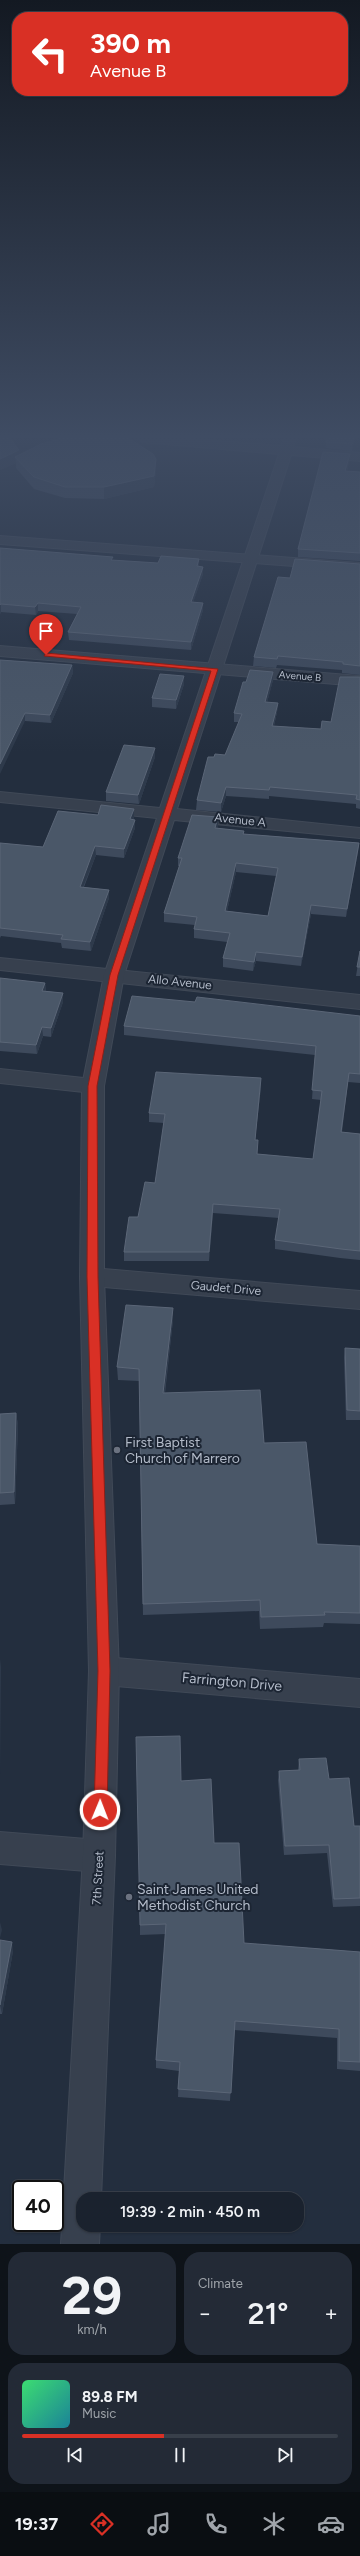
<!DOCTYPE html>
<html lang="en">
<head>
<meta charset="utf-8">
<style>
	:root { --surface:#1a222e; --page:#232a36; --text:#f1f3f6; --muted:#9fa4aa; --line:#383f4a; --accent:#d93025 }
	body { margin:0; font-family:Figtree,sans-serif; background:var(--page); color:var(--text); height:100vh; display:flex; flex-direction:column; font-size:15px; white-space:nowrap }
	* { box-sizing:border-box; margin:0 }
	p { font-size:13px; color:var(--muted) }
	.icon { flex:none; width:22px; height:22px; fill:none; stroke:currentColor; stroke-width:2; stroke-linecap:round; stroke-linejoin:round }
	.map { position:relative; height:2244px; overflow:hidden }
	.sheet { display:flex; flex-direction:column; gap:8px; padding:8px; background:#0e1319; flex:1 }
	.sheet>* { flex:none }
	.hud { position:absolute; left:12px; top:12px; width:336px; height:84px; border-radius:16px; box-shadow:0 1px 3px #0004,0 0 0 1px var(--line); background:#d93025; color:#fff; overflow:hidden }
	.speed { position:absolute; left:12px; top:2180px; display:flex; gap:8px; font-size:20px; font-weight:700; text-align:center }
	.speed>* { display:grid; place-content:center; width:52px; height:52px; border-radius:50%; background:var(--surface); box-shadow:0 1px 3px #0004,0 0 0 1px var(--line); line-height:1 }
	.speed .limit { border:2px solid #111; border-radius:6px; background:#fff; color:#111 }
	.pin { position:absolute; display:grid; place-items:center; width:34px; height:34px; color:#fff; margin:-41px -17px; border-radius:50% 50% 50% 0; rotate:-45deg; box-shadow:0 0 4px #0007 }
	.pin .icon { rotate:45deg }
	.me { position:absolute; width:44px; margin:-22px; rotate:1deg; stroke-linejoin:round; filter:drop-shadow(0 0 3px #0008) }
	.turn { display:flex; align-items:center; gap:14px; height:84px; padding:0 12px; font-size:18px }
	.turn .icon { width:52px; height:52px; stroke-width:2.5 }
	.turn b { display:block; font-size:28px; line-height:34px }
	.big { font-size:30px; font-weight:600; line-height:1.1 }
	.sheet .tile { flex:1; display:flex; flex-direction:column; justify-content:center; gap:6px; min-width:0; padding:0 14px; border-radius:16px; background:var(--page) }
	.sheet .dial { align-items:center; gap:0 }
	.dial b { font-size:52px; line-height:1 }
	.song { display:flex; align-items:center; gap:12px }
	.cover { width:48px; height:48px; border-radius:6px; background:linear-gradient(135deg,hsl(140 70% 55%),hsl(190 70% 35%)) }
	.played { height:4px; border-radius:2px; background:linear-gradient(90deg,var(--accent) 45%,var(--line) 45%) }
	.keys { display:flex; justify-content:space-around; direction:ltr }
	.heat { display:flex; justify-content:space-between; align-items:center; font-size:22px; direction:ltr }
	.sheet .tiles { flex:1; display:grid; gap:8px; grid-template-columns:1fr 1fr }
	.tile:last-child { grid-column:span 2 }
	.trip { position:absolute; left:76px; top:2192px; width:228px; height:40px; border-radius:16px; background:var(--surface); box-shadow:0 1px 3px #0004,0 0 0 1px var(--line); font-weight:600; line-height:40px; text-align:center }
	.tab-bar { display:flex; height:64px; justify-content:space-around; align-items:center; background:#0a0e12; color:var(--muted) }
	.tab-bar .icon { width:28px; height:28px }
	.tab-bar .current { color:var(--accent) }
	.tab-bar b { font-size:18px; color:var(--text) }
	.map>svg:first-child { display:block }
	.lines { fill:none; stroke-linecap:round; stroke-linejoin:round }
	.minor-casing { stroke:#404957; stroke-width:2 }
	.tertiary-casing { stroke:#404957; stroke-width:2 }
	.minor { fill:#37404e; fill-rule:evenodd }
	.tertiary { fill:#37404e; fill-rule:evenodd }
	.wall { fill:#3e4a5c; fill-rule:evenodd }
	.shaded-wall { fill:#2e3a4b }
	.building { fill:#4a5768; stroke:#5b6677; fill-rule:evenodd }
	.route { fill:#d93025; stroke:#8d1f18 }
	.worship-dot { fill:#6b7280; stroke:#1c2533; stroke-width:1.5 }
	.labels { text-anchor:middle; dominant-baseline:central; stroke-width:4; stroke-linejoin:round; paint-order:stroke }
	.far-street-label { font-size:10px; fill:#b3bbc9; stroke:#1c2533 }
	.street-label { font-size:12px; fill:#b3bbc9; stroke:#1c2533 }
	.near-poi-label { font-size:14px; fill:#b3bbc9; stroke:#1c2533; text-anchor:start }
	.near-street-label { font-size:14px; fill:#b3bbc9; stroke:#1c2533 }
</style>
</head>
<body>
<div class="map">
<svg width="360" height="2244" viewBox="0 0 360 2244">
	<rect width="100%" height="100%" fill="#232e3e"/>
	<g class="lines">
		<!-- minor casing -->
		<g class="minor-casing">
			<path id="minor" d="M0,536L360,563V571L0,544Z
				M0,646L360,676V686L0,656Z
				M0,958L360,995V1009L0,970Z
				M0,1069L93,1079L101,1081L104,1086L101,1091L93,1093L0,1083Z
				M92,1268L360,1291V1309L92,1286L83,1284L80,1277L83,1270Z
				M104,1657L360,1679V1707L104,1685L93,1681L89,1671L93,1661Z
				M0,1832L99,1840L110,1845L115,1856L110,1867L99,1872L0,1864Z"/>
		</g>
		<!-- tertiary casing -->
		<g class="tertiary-casing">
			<path id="tertiary" d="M136,438H180L281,446L284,438H296L293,447L360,453V461L291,455L177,809L360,828V838L174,820L124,975L104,1086V1277L119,1671L115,1856L101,2199H83V2225H100L99,2244H61L83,1856L89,1671L80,1277L82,1086L104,975L157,818L0,802V792L160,808L279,454L142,442Z"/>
		</g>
		<!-- minor -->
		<use href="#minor" class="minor"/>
		<!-- tertiary -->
		<use href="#tertiary" class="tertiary"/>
	</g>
	<!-- wall -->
	<path class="wall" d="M327,438H355L352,451L326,448V442Z
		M19,450L20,455L156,470L154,487L104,499L65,498L34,489L16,468V463L0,470Z
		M349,462L347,471L360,472V561L298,557V549Z
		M0,548L113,560L199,567L203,574L193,602L203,610L191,650L69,640L68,632L77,614L38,611L36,615L1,612L0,614Z
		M360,564V675L342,673V670L277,665L276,668L253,666L254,657L290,578Z
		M0,660L72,665L73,673L51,723L25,721Z
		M360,677V809L356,808V804L269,796V799L226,796L221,812L196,810L197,800L214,757L225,755L239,722H234V713L246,682L273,680L267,702L278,703L277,712L274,726L321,729L331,722Z
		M184,684L176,709L152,707V698Z
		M155,757L139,804L106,801V792Z
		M134,809V817L133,820L135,828L124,858L96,855L84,887L109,890V898L91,951L62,948L61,943L1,936L0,938V843L43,847L98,815Z
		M218,826L217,828L244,831V834L359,843L358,852L346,917L311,914L301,966L256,961L253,971L223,967V958L227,942L194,938V929L195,925L164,922V913L179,866H178V858ZM236,872L276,876L268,916L227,911Z
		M360,951V976H356Z
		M0,978L45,983L46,991L63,993V1002L51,1037L43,1036L37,1054L0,1051Z
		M195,1002L360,1016V1083L348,1082L342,1132L360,1134V1260L340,1258L275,1249V1240L279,1218L213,1213L209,1261H124V1252L138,1217L155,1183L164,1123L149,1122V1113L261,1087L255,1140L257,1154L313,1159L321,1100L312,1099L315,1055L124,1035V1026Z
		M173,1308V1320L165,1393L264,1443L317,1544L360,1546V1624L324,1623L323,1627L260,1629L259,1611L143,1615L139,1381L118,1380L117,1367Z
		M345,1348L360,1349V1420H346L344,1358Z
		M16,1413L18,1425L15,1504L0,1505V1414Z
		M299,1759L329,1779L354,1826H360V1906L333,1907L327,1853L284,1855L278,1780L279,1771L298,1770Z
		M181,1781L214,1843L244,1943L360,1952V2071L337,2069V2038L234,2030L230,2101L178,2097L179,2071L156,2068V2060L166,1934L140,1935V1925Z
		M0,1940L13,1951L2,2014H0Z"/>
	<!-- shaded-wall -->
	<path class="shaded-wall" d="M354,438H355L352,451V444Z
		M19,450L20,461L15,457L16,463L0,470V459Z
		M350,454L349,462L345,479V471Z
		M156,459V470L154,487L104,499V487Z
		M199,559V567L197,566Z
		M203,567V574L191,609V602Z
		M38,603V611L36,615L35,607Z
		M203,603V610L191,650V642Z
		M1,604V612L0,614V605Z
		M72,665L73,673L51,723L50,715Z
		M273,672V680L265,711V702Z
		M184,676V684L176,709V700Z
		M278,703L277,712L272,734V726Z
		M25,713V721L0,774V764Z
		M155,748V757L139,804L138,795Z
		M226,787V796L221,812V803Z
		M134,809V817L130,828V819Z
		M218,817V826L215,836V828Z
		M135,820V828L124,858V849Z
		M359,843L358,852L346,917L347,909Z
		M95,846L96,855L80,895V887Z
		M236,863V872L225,920V911Z
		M109,890V898L91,951L90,942Z
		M311,905V914L301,966L302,957Z
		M256,952V961L253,971L254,962Z
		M45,983L46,992L42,991Z
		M63,993V1002L51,1037V1028Z
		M42,1027L43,1036L37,1054L36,1045Z
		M261,1078V1087L254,1149L255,1140Z
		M213,1204V1213L209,1261V1252Z
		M173,1308V1320L163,1405V1393Z
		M16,1413L18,1425L15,1504L14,1492Z
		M0,1659L1,1667L0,1774Z
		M0,1922L2,1930L0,1938Z
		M12,1942L13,1951L2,2014L0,2005Z"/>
	<!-- building -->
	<path class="building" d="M0,438H10L19,450L0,459Z
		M62,438H117L130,439L153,454L156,459L154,476L104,487H65L34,477L15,457L41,444Z
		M327,438H354L352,444L326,442Z
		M323,452L350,454L345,471L360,472V553L298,549Z
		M0,548L113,557L111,560L158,563L161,556L199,559L197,566L203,567L191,602L203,603L191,642L68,632L81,607L38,603L35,607L1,604L0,605Z
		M295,559L360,564V666L343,664V662L278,656L277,659L254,657L278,577L290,578Z
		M0,660L72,665L50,715L25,713L0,764Z
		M250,670L273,672L265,702L278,703L272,726L321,729L322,721L331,722L340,677H360V800L356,799L357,795L270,787L269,790L226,787L221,803L197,800L208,757H214L215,754L225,755L242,714L234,713L243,682H246Z
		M160,674L184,676L176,700L152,698Z
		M124,745L155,748L138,795L106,792Z
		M101,805L134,809L130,819L135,820L124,849L95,846L80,887L109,890L90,942L61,939L63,935L0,928V843L43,847L58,811L98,815Z
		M192,815L218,817L215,828L244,831L243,834L359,843L347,909L311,905L302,957L256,952L254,962L223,958L230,933L194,929L197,917L164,913L182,858H178ZM236,863L278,868L268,916L225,911Z
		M360,951V967H357Z
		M0,978L45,983L42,991L63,993L51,1028L42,1027L36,1045L0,1042Z
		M132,996L195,1002L197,997L360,1016V1074L349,1073L341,1132L360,1134V1251L341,1249L275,1240L280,1209L213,1204L209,1252H124L129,1217H138L145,1182L155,1183L165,1114L149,1113L156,1072L261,1078L255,1140H258L257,1154L313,1159L322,1091L312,1090L316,1046L124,1026Z
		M126,1305L173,1308L163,1393L260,1390L264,1443L306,1442L317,1544L360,1546V1613L324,1612L325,1615L261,1617L260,1600L143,1604L139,1369L117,1367Z
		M345,1348L360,1349V1411L347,1410Z
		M16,1413L14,1492L0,1493V1414Z
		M180,1736L181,1781L211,1779L214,1843H239L244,1943L360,1952V2062L339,2061V2029L235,2021L231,2093L178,2089L180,2062L156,2060L166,1924L140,1925L136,1737Z
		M326,1758L329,1779L349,1778L354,1826H360V1898L334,1899L329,1845L285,1846L279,1771L300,1770L299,1759Z
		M0,1940L12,1942L0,2005Z"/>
	<!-- sky -->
	<linearGradient id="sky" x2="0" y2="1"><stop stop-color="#131922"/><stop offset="0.58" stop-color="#3f4c63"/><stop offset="1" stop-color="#3f4c63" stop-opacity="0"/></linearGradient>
	<rect width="360" height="752" fill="url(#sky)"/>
	<!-- route -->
	<path class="route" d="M46,653L218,669L118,975L97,1086L98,1277L110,1671L107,1810L105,1815L100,1816L96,1815L94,1810L98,1671L87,1277L88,1086L110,975L211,671L44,656Z"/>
	<!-- markers -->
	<g class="worship-dot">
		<circle cx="117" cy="1450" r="4"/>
		<circle cx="129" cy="1897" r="4"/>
	</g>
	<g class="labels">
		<!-- far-street labels -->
		<g class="far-street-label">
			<text transform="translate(300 676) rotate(5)">Avenue B</text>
		</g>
		<!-- street labels -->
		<g class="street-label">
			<text transform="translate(240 820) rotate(6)">Avenue A</text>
			<text transform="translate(180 982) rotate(6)">Allo Avenue</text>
			<text transform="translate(226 1288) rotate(5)">Gaudet Drive</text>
			<text transform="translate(98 1878) rotate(-87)">7th Street</text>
		</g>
		<!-- near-poi labels -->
		<g class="near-poi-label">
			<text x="125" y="1442">First Baptist<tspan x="125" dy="16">Church of Marrero</tspan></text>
			<text x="137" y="1889">Saint James United<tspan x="137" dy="16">Methodist Church</tspan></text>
		</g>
		<!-- near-street labels -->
		<g class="near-street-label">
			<text transform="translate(232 1682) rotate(5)">Farrington Drive</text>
		</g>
	</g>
</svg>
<div class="speed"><div class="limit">40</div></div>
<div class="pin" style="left:46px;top:655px;background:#d93025"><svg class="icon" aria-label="arrive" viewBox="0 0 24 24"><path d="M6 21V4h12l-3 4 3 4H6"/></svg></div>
<svg class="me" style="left:100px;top:1810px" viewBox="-20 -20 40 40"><circle r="17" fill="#d93025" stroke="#fff" stroke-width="3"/><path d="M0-11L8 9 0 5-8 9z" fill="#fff"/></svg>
<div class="trip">19:39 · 2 min · 450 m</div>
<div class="hud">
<div class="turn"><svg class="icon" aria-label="left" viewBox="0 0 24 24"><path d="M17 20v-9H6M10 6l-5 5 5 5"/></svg><div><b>390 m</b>Avenue B</div></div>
</div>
</div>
<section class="sheet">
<div class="tiles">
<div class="tile dial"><b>29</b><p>km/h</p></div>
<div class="tile"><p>Climate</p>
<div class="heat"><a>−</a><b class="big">21°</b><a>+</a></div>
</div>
<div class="tile">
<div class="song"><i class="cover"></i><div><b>89.8 FM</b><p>Music</p></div></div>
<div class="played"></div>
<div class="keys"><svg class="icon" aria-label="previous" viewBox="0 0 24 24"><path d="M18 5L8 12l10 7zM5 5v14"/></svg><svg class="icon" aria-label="pause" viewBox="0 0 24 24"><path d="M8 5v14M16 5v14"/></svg><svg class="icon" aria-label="next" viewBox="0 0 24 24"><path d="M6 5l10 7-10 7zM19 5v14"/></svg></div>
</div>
</div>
</section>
<nav class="tab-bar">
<b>19:37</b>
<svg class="icon current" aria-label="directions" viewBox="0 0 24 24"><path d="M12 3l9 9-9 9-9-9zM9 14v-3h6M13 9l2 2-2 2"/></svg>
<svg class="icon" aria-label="music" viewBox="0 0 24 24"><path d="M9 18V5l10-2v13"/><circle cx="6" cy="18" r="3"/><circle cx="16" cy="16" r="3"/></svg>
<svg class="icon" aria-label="phone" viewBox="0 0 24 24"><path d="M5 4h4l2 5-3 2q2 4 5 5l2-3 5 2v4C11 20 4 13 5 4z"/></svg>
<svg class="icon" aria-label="climate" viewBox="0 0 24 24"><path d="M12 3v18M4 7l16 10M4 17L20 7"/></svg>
<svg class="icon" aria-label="car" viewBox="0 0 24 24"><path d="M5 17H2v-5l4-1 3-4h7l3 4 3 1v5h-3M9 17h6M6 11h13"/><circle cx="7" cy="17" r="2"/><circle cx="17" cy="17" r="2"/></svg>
</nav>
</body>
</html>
